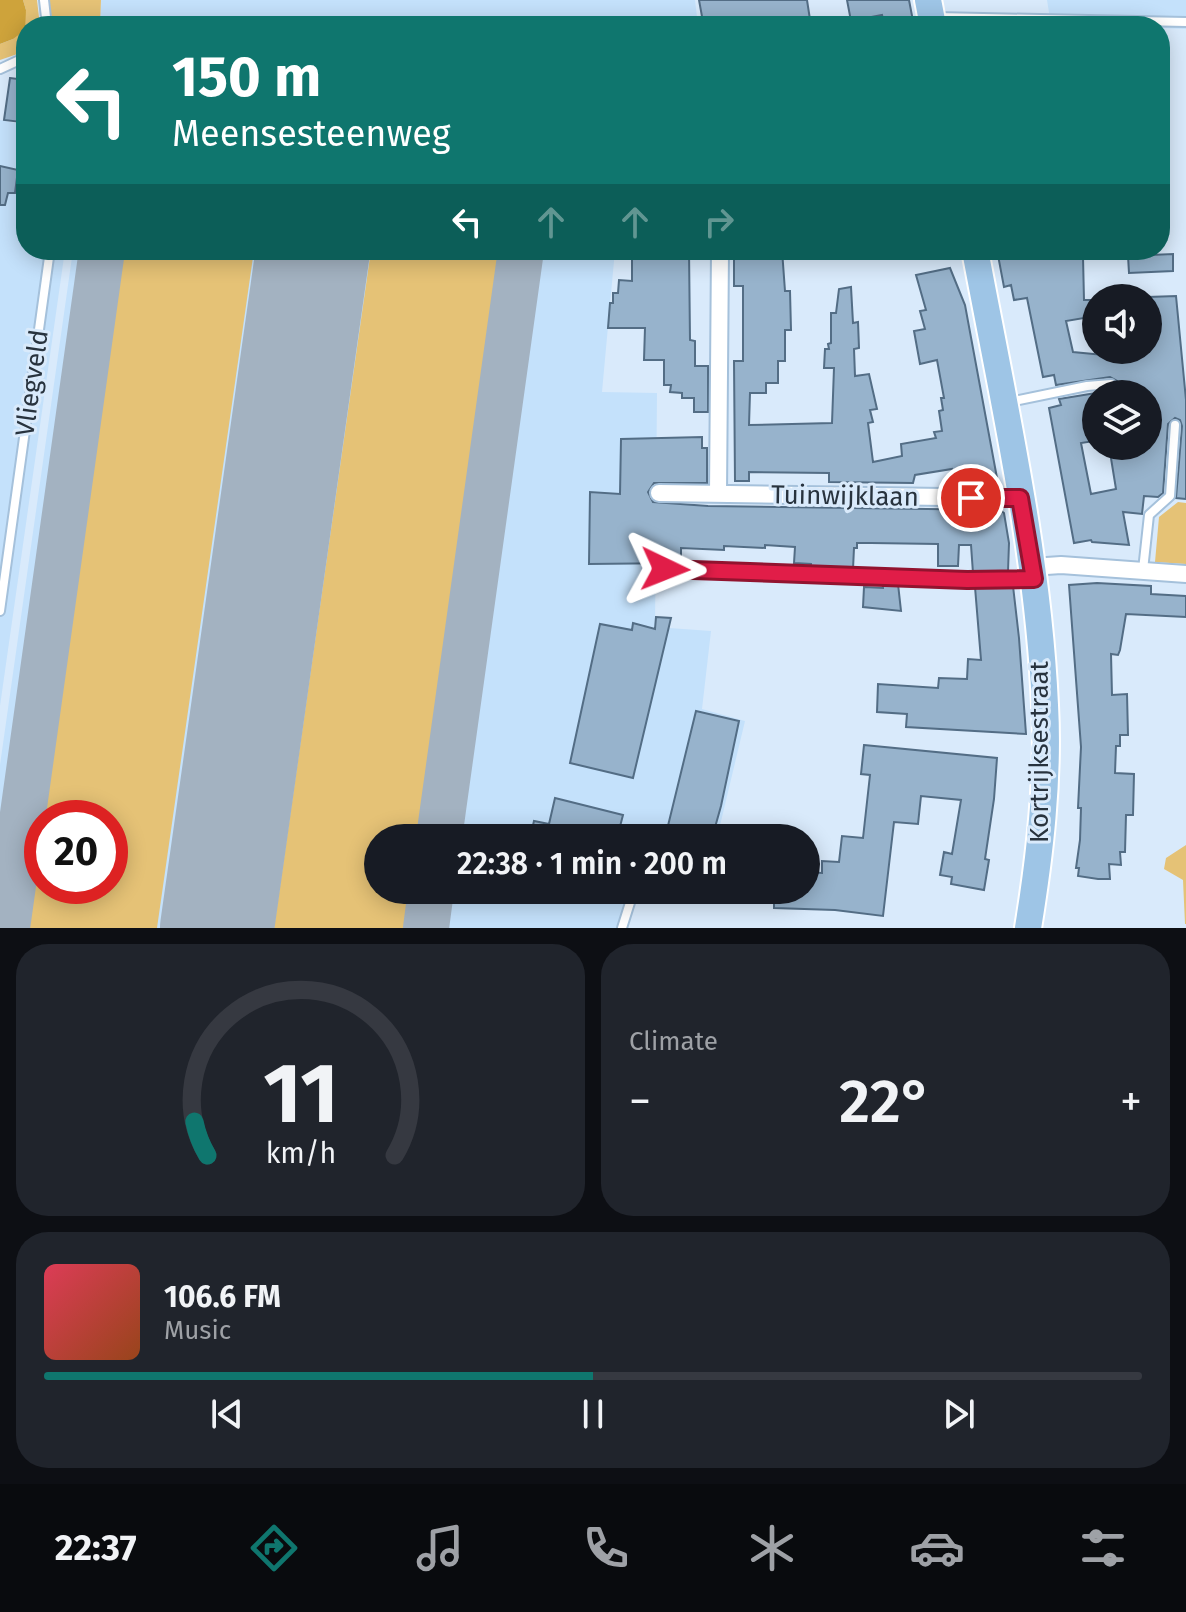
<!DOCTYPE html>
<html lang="en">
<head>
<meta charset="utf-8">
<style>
	:root { --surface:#171b24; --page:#20242c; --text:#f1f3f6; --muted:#9ea1a6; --line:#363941; --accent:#0f766e }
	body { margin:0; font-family:"Fira Sans",sans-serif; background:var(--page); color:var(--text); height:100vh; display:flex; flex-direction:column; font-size:30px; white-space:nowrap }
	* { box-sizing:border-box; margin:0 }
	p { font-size:26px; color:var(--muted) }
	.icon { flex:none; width:44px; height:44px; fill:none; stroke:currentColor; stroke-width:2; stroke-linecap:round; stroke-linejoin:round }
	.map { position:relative; height:928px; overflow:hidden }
	.panel { display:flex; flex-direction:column; gap:16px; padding:16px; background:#0d0f14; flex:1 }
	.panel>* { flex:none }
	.top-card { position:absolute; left:16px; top:16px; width:1154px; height:244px; border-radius:32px; box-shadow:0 4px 20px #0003; background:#0f766e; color:#fff; overflow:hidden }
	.fabs { position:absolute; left:1082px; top:284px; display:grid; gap:16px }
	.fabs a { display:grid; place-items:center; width:80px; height:80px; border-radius:50%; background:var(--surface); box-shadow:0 4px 20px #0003; font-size:40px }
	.speed { position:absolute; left:24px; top:800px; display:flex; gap:16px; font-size:40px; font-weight:700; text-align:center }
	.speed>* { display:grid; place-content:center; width:104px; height:104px; border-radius:50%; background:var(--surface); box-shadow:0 4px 20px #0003; line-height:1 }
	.speed .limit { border:12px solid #d22; background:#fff; color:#111 }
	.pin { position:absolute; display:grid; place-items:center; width:68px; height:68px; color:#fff; margin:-34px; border:4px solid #fff; border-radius:50%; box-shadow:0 2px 8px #0007 }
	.me { position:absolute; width:88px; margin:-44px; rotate:92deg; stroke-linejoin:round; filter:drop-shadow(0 0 6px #0008) }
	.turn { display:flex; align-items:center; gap:28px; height:168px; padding:0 24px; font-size:36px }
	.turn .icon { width:104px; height:104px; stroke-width:2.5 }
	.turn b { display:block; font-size:56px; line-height:68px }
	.lanes { display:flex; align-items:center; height:76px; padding:0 24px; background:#0003; justify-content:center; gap:40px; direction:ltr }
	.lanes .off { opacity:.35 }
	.big { font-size:60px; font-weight:600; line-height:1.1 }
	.panel .card { flex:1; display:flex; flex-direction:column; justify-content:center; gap:12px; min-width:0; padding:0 28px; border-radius:32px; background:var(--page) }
	.panel .dial { align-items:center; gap:0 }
	.dial svg { height:208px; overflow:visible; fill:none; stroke:var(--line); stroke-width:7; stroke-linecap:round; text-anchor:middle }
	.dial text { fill:var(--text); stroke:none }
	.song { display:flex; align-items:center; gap:24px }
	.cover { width:96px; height:96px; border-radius:12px; background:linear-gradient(135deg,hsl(350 70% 55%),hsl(20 70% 35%)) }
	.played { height:8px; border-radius:4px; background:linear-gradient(90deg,var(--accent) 50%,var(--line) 50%) }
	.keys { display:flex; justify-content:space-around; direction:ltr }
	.heat { display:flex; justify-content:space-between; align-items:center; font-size:44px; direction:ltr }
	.panel .tiles { flex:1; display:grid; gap:16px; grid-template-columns:1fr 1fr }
	.card:last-child { grid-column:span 2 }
	.trip { position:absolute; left:364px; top:824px; width:456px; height:80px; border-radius:40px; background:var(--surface); box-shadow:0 4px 20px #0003; font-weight:600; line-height:80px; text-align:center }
	.tab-bar { display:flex; height:128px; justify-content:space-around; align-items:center; background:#090b0e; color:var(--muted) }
	.tab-bar .icon { width:56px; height:56px }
	.tab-bar .selected { color:var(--accent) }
	.tab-bar b { font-size:36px; color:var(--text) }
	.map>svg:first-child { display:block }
	.built { fill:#c4e1fb; fill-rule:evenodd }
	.green { fill:#e5c276; fill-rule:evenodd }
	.water { fill:#cea33b }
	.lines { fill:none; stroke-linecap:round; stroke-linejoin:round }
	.taxiway { stroke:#a3b2c1; stroke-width:46 }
	.runway { stroke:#a3b2c1; stroke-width:114 }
	.building { fill:#97b3cc; stroke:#536d85; stroke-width:2; fill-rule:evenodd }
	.lane-casing { stroke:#a5c1db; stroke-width:12 }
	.street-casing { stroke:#a5c1db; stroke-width:20 }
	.primary-casing { stroke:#fff; stroke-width:30 }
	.lane { stroke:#fff; stroke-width:8 }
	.street { stroke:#fff; stroke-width:16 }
	.primary { stroke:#9ec5e6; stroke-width:26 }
	.route-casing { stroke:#92132f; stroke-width:20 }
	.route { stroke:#e11d48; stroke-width:14 }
	.labels { text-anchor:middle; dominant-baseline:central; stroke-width:6; stroke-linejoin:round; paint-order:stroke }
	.street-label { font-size:26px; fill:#28333e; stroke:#d9eafb }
</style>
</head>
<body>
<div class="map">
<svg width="1186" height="928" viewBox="0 0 1186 928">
	<rect width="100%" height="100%" fill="#d9eafb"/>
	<!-- built -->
	<path class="built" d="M101,0H695L697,17L656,26H100Z
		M1047,0H1186V29L1160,28V26L1051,25Z
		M0,120L26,125V250H65L0,706Z
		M73,250H615L602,392L657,393L655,627L711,631L702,709L745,721L717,838H378V890H630L616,928H0V765ZM42,818H110V886H42Z"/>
	<!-- green -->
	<path class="green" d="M23,0H37L40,26H26V51L0,60V44L13,39L26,10Z
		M49,0H101L100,26H52Z
		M116,250H254L157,928H22ZM110,818V886H42V818Z
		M371,250H507L424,838H378V890H417L412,928H274Z
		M1178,502L1186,503V564L1155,562L1159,517Z
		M1186,845V924H1185L1183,880L1164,869L1166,858Z"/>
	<!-- water -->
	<path class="water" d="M0,0H23L26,10L25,30L13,39L0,44Z"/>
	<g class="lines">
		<!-- taxiway -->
		<path class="taxiway" d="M439,838L521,250
			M7,928L102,250
			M426,928L431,890"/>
		<!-- runway -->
		<path class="runway" d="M217,928L313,250"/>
	</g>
	<!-- building -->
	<path class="building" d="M699,0H807L811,26H718L716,19L703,22Z
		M847,0H909L913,21L900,23L901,26H885L882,15L851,21Z
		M10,78L26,80L21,122L4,120Z
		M0,166L18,170L15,193H8L5,205H0Z
		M632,250H689L690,340L695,341V366H708V412H694V398H682V393L670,392L671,385H664V360H644L645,328H608L610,303H613V293H618L619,280L632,281Z
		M734,250H782L785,291H790L791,330H785V361H778V383H766V393H750L749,425L832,423L834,368H824L825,349H829L828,344L831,343V313H836L839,289L851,287L853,323L858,322L859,348L854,349L855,376L869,374L877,409L870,410L873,422L868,423L873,462L902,456L901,444L936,438L934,432L942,431L939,411L943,410L941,398H944L937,360L920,364L914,331L925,329L920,311L926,310L916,275L950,268L965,305L997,478L958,484L956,472L953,473L952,469L915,475L913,483L829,482V473L749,472V481H735L734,361H743V286H734Z
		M997,250H1023L1025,258L1049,253L1067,257H1083L1084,300H1096V316L1066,321L1073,352L1114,356V350H1148V297L1176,296L1186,400V499L1176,498L1182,426L1180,420L1175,418L1168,424L1163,493L1158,497L1144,496L1142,514L1123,512L1129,545L1092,542L1091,540L1074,543L1049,408L1061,405L1059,399L1114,390L1118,386L1117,381L1110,377L1056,385L1054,375L1043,377L1027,298L1014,300L1011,285L1004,287ZM1096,394H1148V400H1152L1148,446H1109L1116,489L1091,494L1081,443L1094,441L1089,416L1096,417Z
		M1173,254V271L1129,273L1128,256Z
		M702,437V448H707V483H654L648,492L653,502L708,506L1000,510L1004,513L1009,543L1008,572L973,573L971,545H959L958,566H938V544L871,543H857V548H854L853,569L811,567V564L794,563L795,547L765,545V548L724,546V550L681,548V563L589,564L590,492L620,494L621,439Z
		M1097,583L1151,586V594L1186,596V617L1126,614L1120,650L1118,655L1111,654L1112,695L1127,694L1128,735H1120V746H1116L1115,773L1134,774L1133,815H1126L1125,852H1120L1121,865L1109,864L1110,879H1098L1078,876L1079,868H1076L1080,840L1081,808H1078L1081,747L1069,585Z
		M883,584H898L901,611L863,607L864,587L883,588Z
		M1013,586L1019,638L1026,734L906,727L907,714L877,712L878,684L938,688L939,678L967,679L968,659L981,660L975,587Z
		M656,617L671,618L633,778L570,763L600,624L632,630L633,623L655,629Z
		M696,711L739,721L721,806L712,838H665Z
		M864,745L997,758L994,799L985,859L989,860L984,890L951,884L952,877L940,875L944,852L952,854L961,800L921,796L918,824L894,822L883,916L835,910L774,908V890H806V872L822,873V861L839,862L842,836L863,838L870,775L861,774Z
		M555,798L623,815L617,838H530L534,821L549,824Z"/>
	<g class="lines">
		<!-- lane casing -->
		<g class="lane-casing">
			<path id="lane" d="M44,0L47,26
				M936,17L1186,22
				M0,69L26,57
				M1009,402L1087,386L1111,384
				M665,569L967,580L1028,579
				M1143,570L1149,515L1170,496L1175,425
				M0,611L50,250
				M622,928L634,890"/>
		</g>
		<!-- street casing -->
		<g class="street-casing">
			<path id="street" d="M659,493L1020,498
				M718,494L720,250
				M1032,567L1061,565L1186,574"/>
		</g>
		<!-- primary casing -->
		<g class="primary-casing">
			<path id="primary" d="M928,0L933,26
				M975,250C1003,400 1038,552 1045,705C1049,779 1040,855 1028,928"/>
		</g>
		<!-- lane -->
		<use href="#lane" class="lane"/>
		<!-- street -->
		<use href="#street" class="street"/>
		<!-- primary -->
		<use href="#primary" class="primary"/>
	</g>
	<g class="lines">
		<!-- route casing -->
		<g class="route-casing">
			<path id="route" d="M665,569L967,580L1034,579L1020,498H971"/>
		</g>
		<!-- route -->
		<use href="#route" class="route"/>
	</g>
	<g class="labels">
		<!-- street labels -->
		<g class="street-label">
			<text transform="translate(32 383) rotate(-82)">Vliegveld</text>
			<text transform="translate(845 496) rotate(1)">Tuinwijklaan</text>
			<text transform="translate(1039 752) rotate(-90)">Kortrijksestraat</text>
		</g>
	</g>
</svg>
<div class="fabs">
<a><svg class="icon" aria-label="sound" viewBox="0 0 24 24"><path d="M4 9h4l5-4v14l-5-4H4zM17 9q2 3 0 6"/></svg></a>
<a><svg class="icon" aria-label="layers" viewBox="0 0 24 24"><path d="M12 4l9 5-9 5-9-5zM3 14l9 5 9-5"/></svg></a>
</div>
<div class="speed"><div class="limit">20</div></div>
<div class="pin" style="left:971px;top:498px;background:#d93025"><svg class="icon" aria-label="arrive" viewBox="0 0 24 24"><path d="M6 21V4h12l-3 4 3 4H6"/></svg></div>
<svg class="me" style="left:665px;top:569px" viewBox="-20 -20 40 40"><path d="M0-17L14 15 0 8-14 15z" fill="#e11d48" stroke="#fff" stroke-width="4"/></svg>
<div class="trip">22:38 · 1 min · 200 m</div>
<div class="top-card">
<div class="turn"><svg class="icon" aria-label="left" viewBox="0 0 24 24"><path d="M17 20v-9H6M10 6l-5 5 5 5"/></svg><div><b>150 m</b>Meensesteenweg</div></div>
<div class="lanes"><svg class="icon" aria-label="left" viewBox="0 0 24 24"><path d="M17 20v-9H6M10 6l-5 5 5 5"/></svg><svg class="icon off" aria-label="ahead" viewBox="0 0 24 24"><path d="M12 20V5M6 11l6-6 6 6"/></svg><svg class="icon off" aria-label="ahead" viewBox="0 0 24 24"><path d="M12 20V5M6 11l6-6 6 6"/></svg><svg class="icon off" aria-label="right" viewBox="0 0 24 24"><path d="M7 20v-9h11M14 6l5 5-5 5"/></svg></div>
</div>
</div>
<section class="panel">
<div class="tiles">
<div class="card dial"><svg viewBox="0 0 100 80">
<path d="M14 69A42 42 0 1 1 86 69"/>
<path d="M14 69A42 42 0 0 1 9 56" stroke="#0f766e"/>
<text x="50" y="56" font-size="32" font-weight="700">11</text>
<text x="50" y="72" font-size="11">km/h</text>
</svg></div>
<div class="card"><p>Climate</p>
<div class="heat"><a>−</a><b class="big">22°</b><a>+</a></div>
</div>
<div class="card">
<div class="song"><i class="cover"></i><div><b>106.6 FM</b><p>Music</p></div></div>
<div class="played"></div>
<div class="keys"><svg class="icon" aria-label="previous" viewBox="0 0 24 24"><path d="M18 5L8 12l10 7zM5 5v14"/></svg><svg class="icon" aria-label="pause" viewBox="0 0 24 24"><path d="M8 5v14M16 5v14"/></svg><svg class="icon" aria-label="next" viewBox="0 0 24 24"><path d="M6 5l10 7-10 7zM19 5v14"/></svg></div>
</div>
</div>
</section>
<nav class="tab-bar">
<b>22:37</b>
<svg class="icon selected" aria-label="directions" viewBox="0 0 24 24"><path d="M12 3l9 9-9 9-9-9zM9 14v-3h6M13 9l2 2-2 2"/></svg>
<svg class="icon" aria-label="music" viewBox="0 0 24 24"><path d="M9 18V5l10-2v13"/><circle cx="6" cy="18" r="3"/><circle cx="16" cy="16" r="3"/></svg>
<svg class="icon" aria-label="phone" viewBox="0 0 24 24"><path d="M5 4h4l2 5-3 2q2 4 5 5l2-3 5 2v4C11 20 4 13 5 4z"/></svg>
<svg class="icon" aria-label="climate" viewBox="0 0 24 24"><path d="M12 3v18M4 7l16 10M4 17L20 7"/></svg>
<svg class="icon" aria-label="car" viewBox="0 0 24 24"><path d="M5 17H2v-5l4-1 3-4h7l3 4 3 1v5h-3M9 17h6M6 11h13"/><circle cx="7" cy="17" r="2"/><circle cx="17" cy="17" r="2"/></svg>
<svg class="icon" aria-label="filters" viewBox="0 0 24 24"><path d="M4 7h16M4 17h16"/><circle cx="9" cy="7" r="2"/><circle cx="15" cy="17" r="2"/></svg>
</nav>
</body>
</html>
